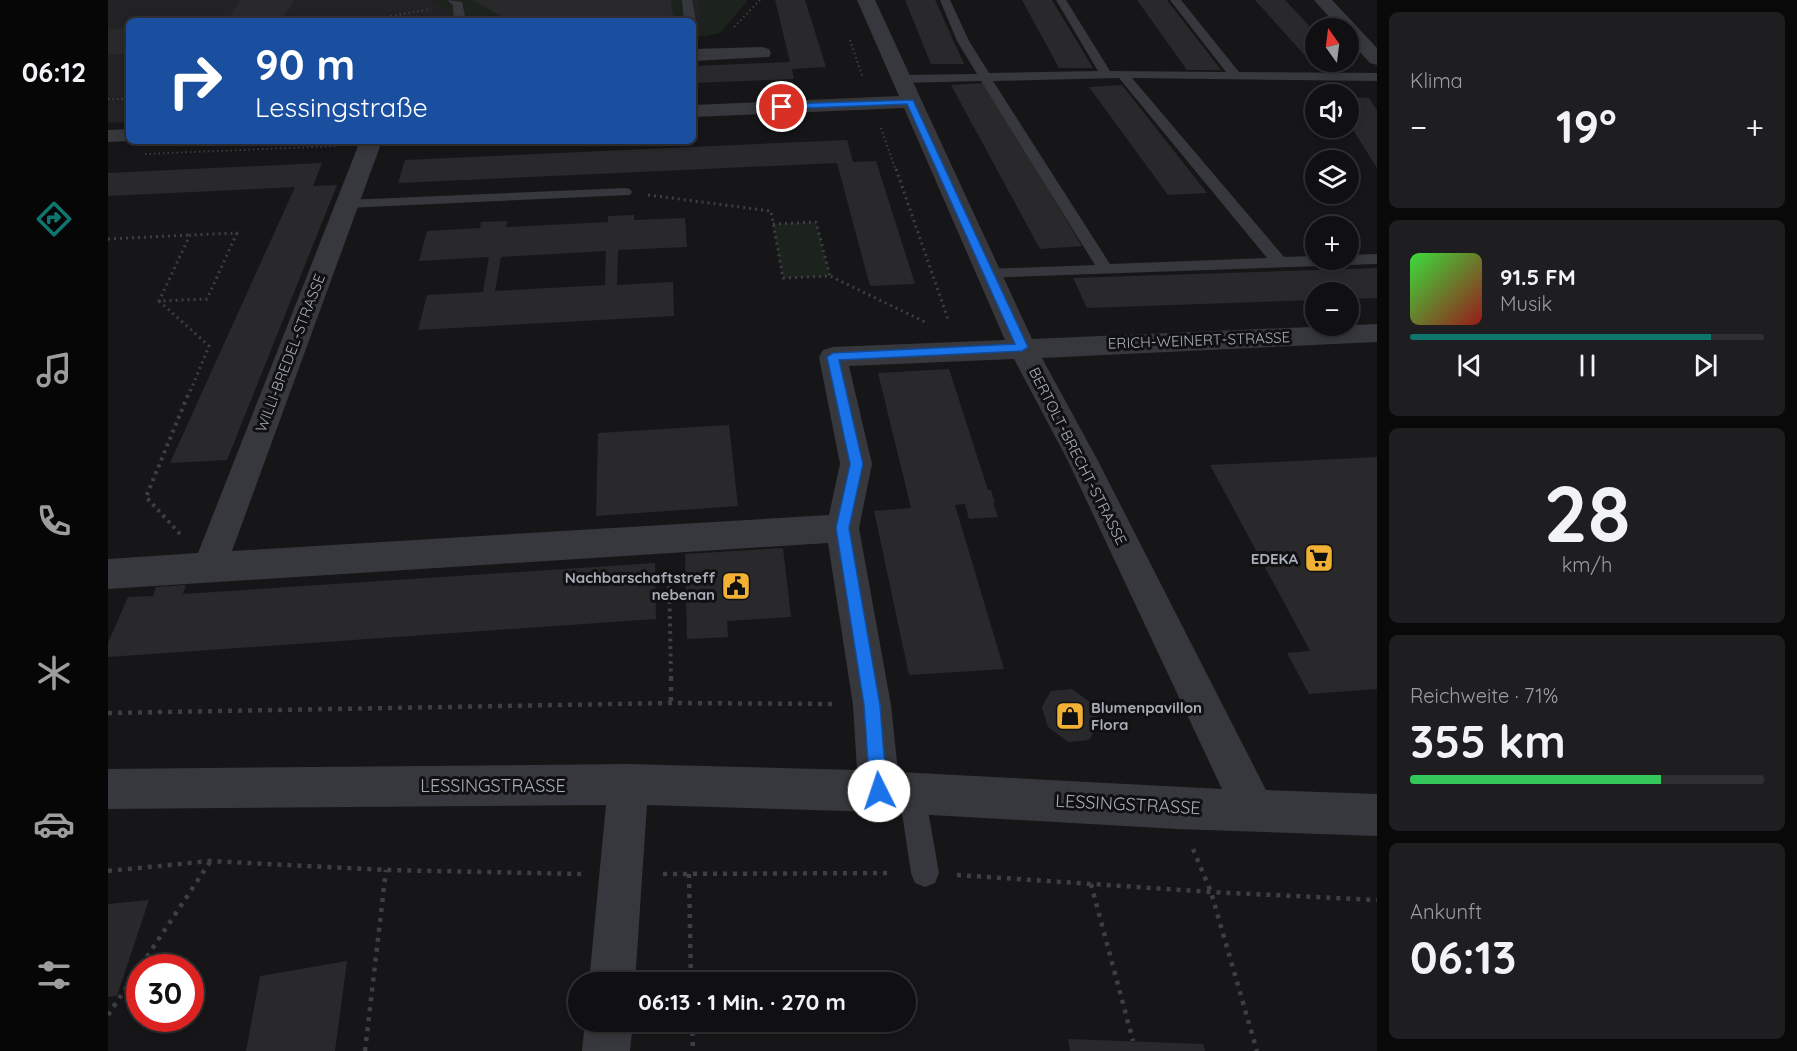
<!DOCTYPE html>
<html lang="de">
<head>
<meta charset="utf-8">
<style>
	:root { --surface:#101012; --page:#1e1e20; --text:#f1f3f6; --muted:#9c9d9f; --line:#303032; --accent:#0f766e }
	body { margin:0; font-family:Quicksand,sans-serif; background:var(--page); color:var(--text); height:100vh; display:flex; flex-direction:column; font-size:22px; white-space:nowrap }
	* { box-sizing:border-box; margin:0 }
	p { font-size:20px; color:var(--muted) }
	.icon { flex:none; width:33px; height:33px; fill:none; stroke:currentColor; stroke-width:2; stroke-linecap:round; stroke-linejoin:round }
	.map { position:relative; flex:1; overflow:hidden }
	.side { display:flex; flex-direction:column; gap:12px; padding:12px; background:#09090a; width:420px }
	.side>* { flex:none }
	.hud { position:absolute; left:18px; top:18px; width:570px; height:126px; border-radius:9px; box-shadow:0 3px 9px #0003,0 0 0 2px var(--line); background:#1a4fa0; color:#fff; overflow:hidden }
	.needle { width:39px; rotate:346deg }
	.buttons { position:absolute; left:1197px; top:18px; display:grid; gap:12px }
	.buttons a { display:grid; place-items:center; width:54px; height:54px; border-radius:50%; background:var(--surface); box-shadow:0 3px 9px #0003,0 0 0 2px var(--line); font-size:30px }
	.speed { position:absolute; left:18px; top:954px; display:flex; gap:12px; font-size:30px; font-weight:700; text-align:center }
	.speed>* { display:grid; place-content:center; width:78px; height:78px; border-radius:50%; background:var(--surface); box-shadow:0 3px 9px #0003,0 0 0 2px var(--line); line-height:1 }
	.speed .limit { border:9px solid #d22; background:#fff; color:#111 }
	.pin { position:absolute; display:grid; place-items:center; width:51px; height:51px; color:#fff; margin:-26px; border:3px solid #fff; border-radius:50%; box-shadow:0 2px 6px #0007 }
	.me { position:absolute; width:66px; margin:-33px; rotate:356deg; stroke-linejoin:round; filter:drop-shadow(0 0 4px #0008) }
	.turn { display:flex; align-items:center; gap:21px; height:126px; padding:0 30px; font-size:27px }
	.turn .icon { width:78px; height:78px; stroke-width:2.5 }
	.turn b { display:block; font-size:42px; line-height:51px }
	.big { font-size:45px; font-weight:800; line-height:1.1 }
	.side .card { flex:1; display:flex; flex-direction:column; justify-content:center; gap:9px; min-width:0; padding:0 21px; border-radius:9px; background:var(--page) }
	.side .dial { align-items:center; gap:0 }
	.dial b { font-size:78px; line-height:1 }
	.song { display:flex; align-items:center; gap:18px }
	.cover { width:72px; height:72px; border-radius:9px; background:linear-gradient(135deg,hsl(120 70% 55%),hsl(0 70% 35%)) }
	.played { height:6px; border-radius:3px; background:linear-gradient(90deg,var(--accent) 85%,var(--line) 85%) }
	.keys { display:flex; justify-content:space-around; direction:ltr }
	.heat { display:flex; justify-content:space-between; align-items:center; font-size:33px; direction:ltr }
	.charge { height:9px; border-radius:4px; background:linear-gradient(90deg,#34c759 71%,var(--line) 0) }
	.trip { position:absolute; left:460px; top:972px; width:348px; height:60px; border-radius:30px; background:var(--surface); box-shadow:0 3px 9px #0003,0 0 0 2px var(--line); font-weight:800; line-height:60px; text-align:center }
	main { display:flex; flex:1; min-height:0 }
	.tab-bar { display:flex; flex-direction:column; width:108px; justify-content:space-around; align-items:center; background:#060607; color:var(--muted) }
	.tab-bar .icon { width:42px; height:42px }
	.tab-bar .active { color:var(--accent) }
	.tab-bar b { font-size:27px; color:var(--text) }
	.map>svg:first-child { display:block }
	.built { fill:#222225 }
	.green { fill:#1c231d }
	.building { fill:#29292c; fill-rule:evenodd }
	.lines { fill:none; stroke-linecap:round; stroke-linejoin:round }
	.path-far3 { stroke:#3d3f44; stroke-width:2; stroke-dasharray:1.5 3; stroke-linecap:butt }
	.path-far2 { stroke:#3d3f44; stroke-width:3; stroke-dasharray:2 4; stroke-linecap:butt }
	.path-far1 { stroke:#3d3f44; stroke-width:4; stroke-dasharray:3 4.5; stroke-linecap:butt }
	.path { stroke:#3d3f44; stroke-width:4.5; stroke-dasharray:4 6; stroke-linecap:butt }
	.lane { fill:#37383d; fill-rule:evenodd }
	.street { fill:#37383d; fill-rule:evenodd }
	.route { fill:#1a73e8; stroke:#114b97; stroke-width:1.5 }
	.labels { text-anchor:middle; dominant-baseline:central; stroke-width:6; stroke-linejoin:round; paint-order:stroke }
	.street-label { font-size:15px; fill:#a8adb8; stroke:#111113 }
	.poi-label { font-size:15px; font-weight:bold; fill:#a8adb8; stroke:#111113; text-anchor:end }
	.near-street-label { font-size:18px; fill:#a8adb8; stroke:#111113 }
</style>
</head>
<body>
<main>
<nav class="tab-bar">
<b>06:12</b>
<svg class="icon active" aria-label="directions" viewBox="0 0 24 24"><path d="M12 3l9 9-9 9-9-9zM9 14v-3h6M13 9l2 2-2 2"/></svg>
<svg class="icon" aria-label="music" viewBox="0 0 24 24"><path d="M9 18V5l10-2v13"/><circle cx="6" cy="18" r="3"/><circle cx="16" cy="16" r="3"/></svg>
<svg class="icon" aria-label="phone" viewBox="0 0 24 24"><path d="M5 4h4l2 5-3 2q2 4 5 5l2-3 5 2v4C11 20 4 13 5 4z"/></svg>
<svg class="icon" aria-label="climate" viewBox="0 0 24 24"><path d="M12 3v18M4 7l16 10M4 17L20 7"/></svg>
<svg class="icon" aria-label="car" viewBox="0 0 24 24"><path d="M5 17H2v-5l4-1 3-4h7l3 4 3 1v5h-3M9 17h6M6 11h13"/><circle cx="7" cy="17" r="2"/><circle cx="17" cy="17" r="2"/></svg>
<svg class="icon" aria-label="filters" viewBox="0 0 24 24"><path d="M4 7h16M4 17h16"/><circle cx="9" cy="7" r="2"/><circle cx="15" cy="17" r="2"/></svg>
</nav>
<div class="map">
<svg width="1269" height="1051" viewBox="0 0 1269 1051">
	<rect width="100%" height="100%" fill="#161618"/>
	<!-- built -->
	<path class="built" d="M0,0H591L595,30L585,31V21H21V122L0,123Z"/>
	<!-- green -->
	<path class="green" d="M324,0H365L401,21H350Z
		M563,0H579L582,21H489L565,17Z
		M591,0H640L612,33L585,38V31L595,30Z
		M708,222L722,276L675,278L665,224Z"/>
	<!-- building -->
	<path class="building" d="M132,0H186L173,21H119Z
		M365,0H563L565,17L489,21H401Z
		M667,0H697L718,67L684,69L686,79L585,83V66L682,62Z
		M797,0H827L856,64H823Z
		M914,0H944L985,68H951Z
		M1029,0H1059L1113,70H1079Z
		M1147,0H1177L1208,33V60L1200,59Z
		M21,28V54L0,55V29Z
		M877,83L974,246L932,249L843,85Z
		M1014,85L1040,118L1099,193L1060,195L981,87Z
		M1240,97L1261,98L1269,110V168L1240,122Z
		M739,140L745,162L768,161L807,284L762,286L729,163L290,183L297,160Z
		M214,163L205,186L229,185L119,460L62,463L187,187L0,196V173Z
		M526,215V220L577,218L579,247L510,250L509,285L565,282L566,316L310,330L319,295L375,292L381,257L311,261L319,231L372,228L373,222L399,221L398,227L500,222V216ZM498,251L497,285L387,291L393,257Z
		M1269,268V298L1240,299V292H1208V300L979,308L965,278Z
		M841,369L880,490H883L887,503H885L890,517L861,519L857,504L847,505L896,669L801,675L766,511L803,508L770,373Z
		M621,425L630,506L488,516L490,433Z
		M1269,457V689L1201,694L1179,653L1202,651L1102,465Z
		M675,548L683,617L619,621L620,637L579,639L577,554Z
		M547,563L548,619L0,657V643L20,597L45,596L48,587L78,585L75,594Z
		M964,689L983,703L991,723L981,740L960,742L940,727L934,708L936,703L943,691Z
		M41,900L9,996L0,997V904Z
		M239,961L227,1051H138L152,976Z
		M960,1039L1095,1044L1097,1051H962Z"/>
	<g class="lines">
		<!-- path-far3 -->
		<path class="path-far3" d="M229,21L261,20L323,9
			M626,27L652,0
			M742,40L755,78
			M0,99H21
			M773,128L788,171
			M291,143L337,141
			M37,154L230,146"/>
		<!-- path-far2 -->
		<path class="path-far2" d="M788,169L841,322
			M540,195L663,211L675,278L722,276L817,322
			M665,224L708,222L722,276
			M129,233L99,299L51,301L82,235Z
			M0,239L82,235
			M51,301L101,346L82,392"/>
		<!-- path-far1 -->
		<path class="path-far1" d="M72,534L38,497L82,390
			M561,571L563,679"/>
		<!-- path -->
		<path class="path" d="M563,677V703
			M0,713L563,703L725,704
			M1085,849L1103,892L1149,1051
			M0,871L102,861L278,870L473,874
			M555,874L784,873
			M581,874L583,982
			M849,875L1103,892L1269,900
			M983,884L1025,1041
			M0,1015L102,862
			M584,1022L585,1051
			M257,1051L278,870"/>
		<!-- lane -->
		<path class="lane" d="M339,0L354,2L358,21H346L345,5Z
			M574,0H584L588,21L586,23L585,21H576Z
			M832,0H842L861,41L881,73L990,71L948,0H958L1002,71L1118,72L1062,0H1073L1131,72L1269,73V81L1024,78L1176,257L1208,256V260H1240V255L1269,254V264L873,278L871,274L873,270L879,269L987,265L873,81L792,83L786,79L792,75L869,74L849,41ZM1011,78L1159,258L1002,264L885,81Z
			M517,188L522,189L524,192L522,195L238,208L231,204L238,200Z
			M804,780L813,784L817,793L831,873L827,883L817,887L807,883L803,873L791,793L795,784Z"/>
		<!-- street -->
		<path class="street" d="M749,0H767L924,339L1269,324V342L934,358L989,459L1158,790L1269,794V836L1069,829L771,812L539,805L527,982H481L498,805L0,809V769L520,764L749,770L745,705L720,543L0,589V559L90,553L252,141H274L124,551L721,515L732,464L711,357L715,350L725,347L897,340L796,108L585,117V105L791,96ZM906,359L959,459L1114,789L790,772L783,705L751,528L764,464L741,366Z
			M1206,0H1224L1269,48V65L1262,63L1240,39V28H1231Z
			M654,47L661,49L663,53L661,57L585,61V49Z
			M21,129L22,141L0,142V130Z
			M477,1022H525L522,1051H474Z"/>
	</g>
	<!-- route -->
	<path class="route" d="M805,100L920,347L914,351L731,360L755,464L741,528L772,705L779,791L777,797L771,799L765,797L762,791L756,705L728,528L742,464L719,357L725,353L907,344L799,104L674,109L670,107L674,104Z"/>
	<!-- icons -->
	<defs>
		<g id="supermarket-square" transform="scale(1.5)"><rect x="-9" y="-9" width="18" height="18" rx="4" fill="#f2b134" stroke="#111113"/><path d="M-6-5.5h2.5l.6 2H6L4.5 2H-2.5L-4.4-4H-6ZM-1.5 3.2a1.3 1.3 0 1 0 .1 0ZM3 3.2a1.3 1.3 0 1 0 .1 0Z" fill="#111"/></g>
		<g id="civic-square" transform="scale(1.5)"><rect x="-9" y="-9" width="18" height="18" rx="4" fill="#f2b134" stroke="#111113"/><path d="M-.6-6.5H3V-4.5H.6V-3L4-1V1h2V6H-6V1h2V-1L-.6-3ZM-1.2 2.5V6h2.4V2.5Z" fill="#111"/></g>
		<g id="shop-square" transform="scale(1.5)"><rect x="-9" y="-9" width="18" height="18" rx="4" fill="#f2b134" stroke="#111113"/><path d="M-5-2.5h2.3a2.7 3.5 0 0 1 5.4 0H5L5.5 6h-11ZM-1.5-2.5h3a1.5 2.3 0 0 0-3 0Z" fill="#111"/></g>
	</defs>
	<g fill-rule="evenodd">
		<use href="#supermarket-square" x="1211" y="558"/>
		<use href="#civic-square" x="628" y="586"/>
		<use href="#shop-square" x="962" y="716"/>
	</g>
	<g class="labels">
		<!-- street labels -->
		<g class="street-label">
			<text transform="translate(1091 340) rotate(-2)">ERICH-WEINERT-STRASSE</text>
			<text transform="translate(182 353) rotate(-69)">WILLI-BREDEL-STRASSE</text>
			<text transform="translate(970 456) rotate(63)">BERTOLT-BRECHT-STRASSE</text>
		</g>
		<!-- poi labels -->
		<g class="poi-label">
			<text x="1190" y="558">EDEKA</text>
			<text x="607" y="577">Nachbarschaftstreff<tspan x="607" dy="17">nebenan</tspan></text>
			<text x="983" y="707" text-anchor="start">Blumenpavillon<tspan x="983" dy="17">Flora</tspan></text>
		</g>
		<!-- near-street labels -->
		<g class="near-street-label">
			<text x="385" y="785">LESSINGSTRASSE</text>
			<text transform="translate(1020 804) rotate(3)">LESSINGSTRASSE</text>
		</g>
	</g>
</svg>
<div class="buttons">
<a><svg class="needle" viewBox="-14 -14 28 28"><path d="M0-13l5 13h-10z" fill="#e53935"/><path d="M0 13l5-13h-10z" fill="#9c9d9f"/></svg></a>
<a><svg class="icon" aria-label="sound" viewBox="0 0 24 24"><path d="M4 9h4l5-4v14l-5-4H4zM17 9q2 3 0 6"/></svg></a>
<a><svg class="icon" aria-label="layers" viewBox="0 0 24 24"><path d="M12 4l9 5-9 5-9-5zM3 14l9 5 9-5"/></svg></a>
<a>+</a>
<a>−</a>
</div>
<div class="speed"><div class="limit">30</div></div>
<div class="pin" style="left:674px;top:107px;background:#d93025"><svg class="icon" aria-label="arrive" viewBox="0 0 24 24"><path d="M6 21V4h12l-3 4 3 4H6"/></svg></div>
<svg class="me" style="left:771px;top:791px" viewBox="-20 -20 40 40"><circle r="19" fill="#fff"/><path d="M0-13L10 11 0 6-10 11z" fill="#1a73e8"/></svg>
<div class="trip">06:13 · 1 Min. · 270 m</div>
<div class="hud">
<div class="turn"><svg class="icon" aria-label="right" viewBox="0 0 24 24"><path d="M7 20v-9h11M14 6l5 5-5 5"/></svg><div><b>90 m</b>Lessingstraße</div></div>
</div>
</div>
<section class="side">
<div class="card"><p>Klima</p>
<div class="heat"><a>−</a><b class="big">19°</b><a>+</a></div>
</div>
<div class="card">
<div class="song"><i class="cover"></i><div><b>91.5 FM</b><p>Musik</p></div></div>
<div class="played"></div>
<div class="keys"><svg class="icon" aria-label="previous" viewBox="0 0 24 24"><path d="M18 5L8 12l10 7zM5 5v14"/></svg><svg class="icon" aria-label="pause" viewBox="0 0 24 24"><path d="M8 5v14M16 5v14"/></svg><svg class="icon" aria-label="next" viewBox="0 0 24 24"><path d="M6 5l10 7-10 7zM19 5v14"/></svg></div>
</div>
<div class="card dial"><b>28</b><p>km/h</p></div>
<div class="card"><p>Reichweite · 71%</p><b class="big">355 km</b><div class="charge"></div></div>
<div class="card"><p>Ankunft</p><b class="big">06:13</b></div>
</section>
</main>
</body>
</html>
